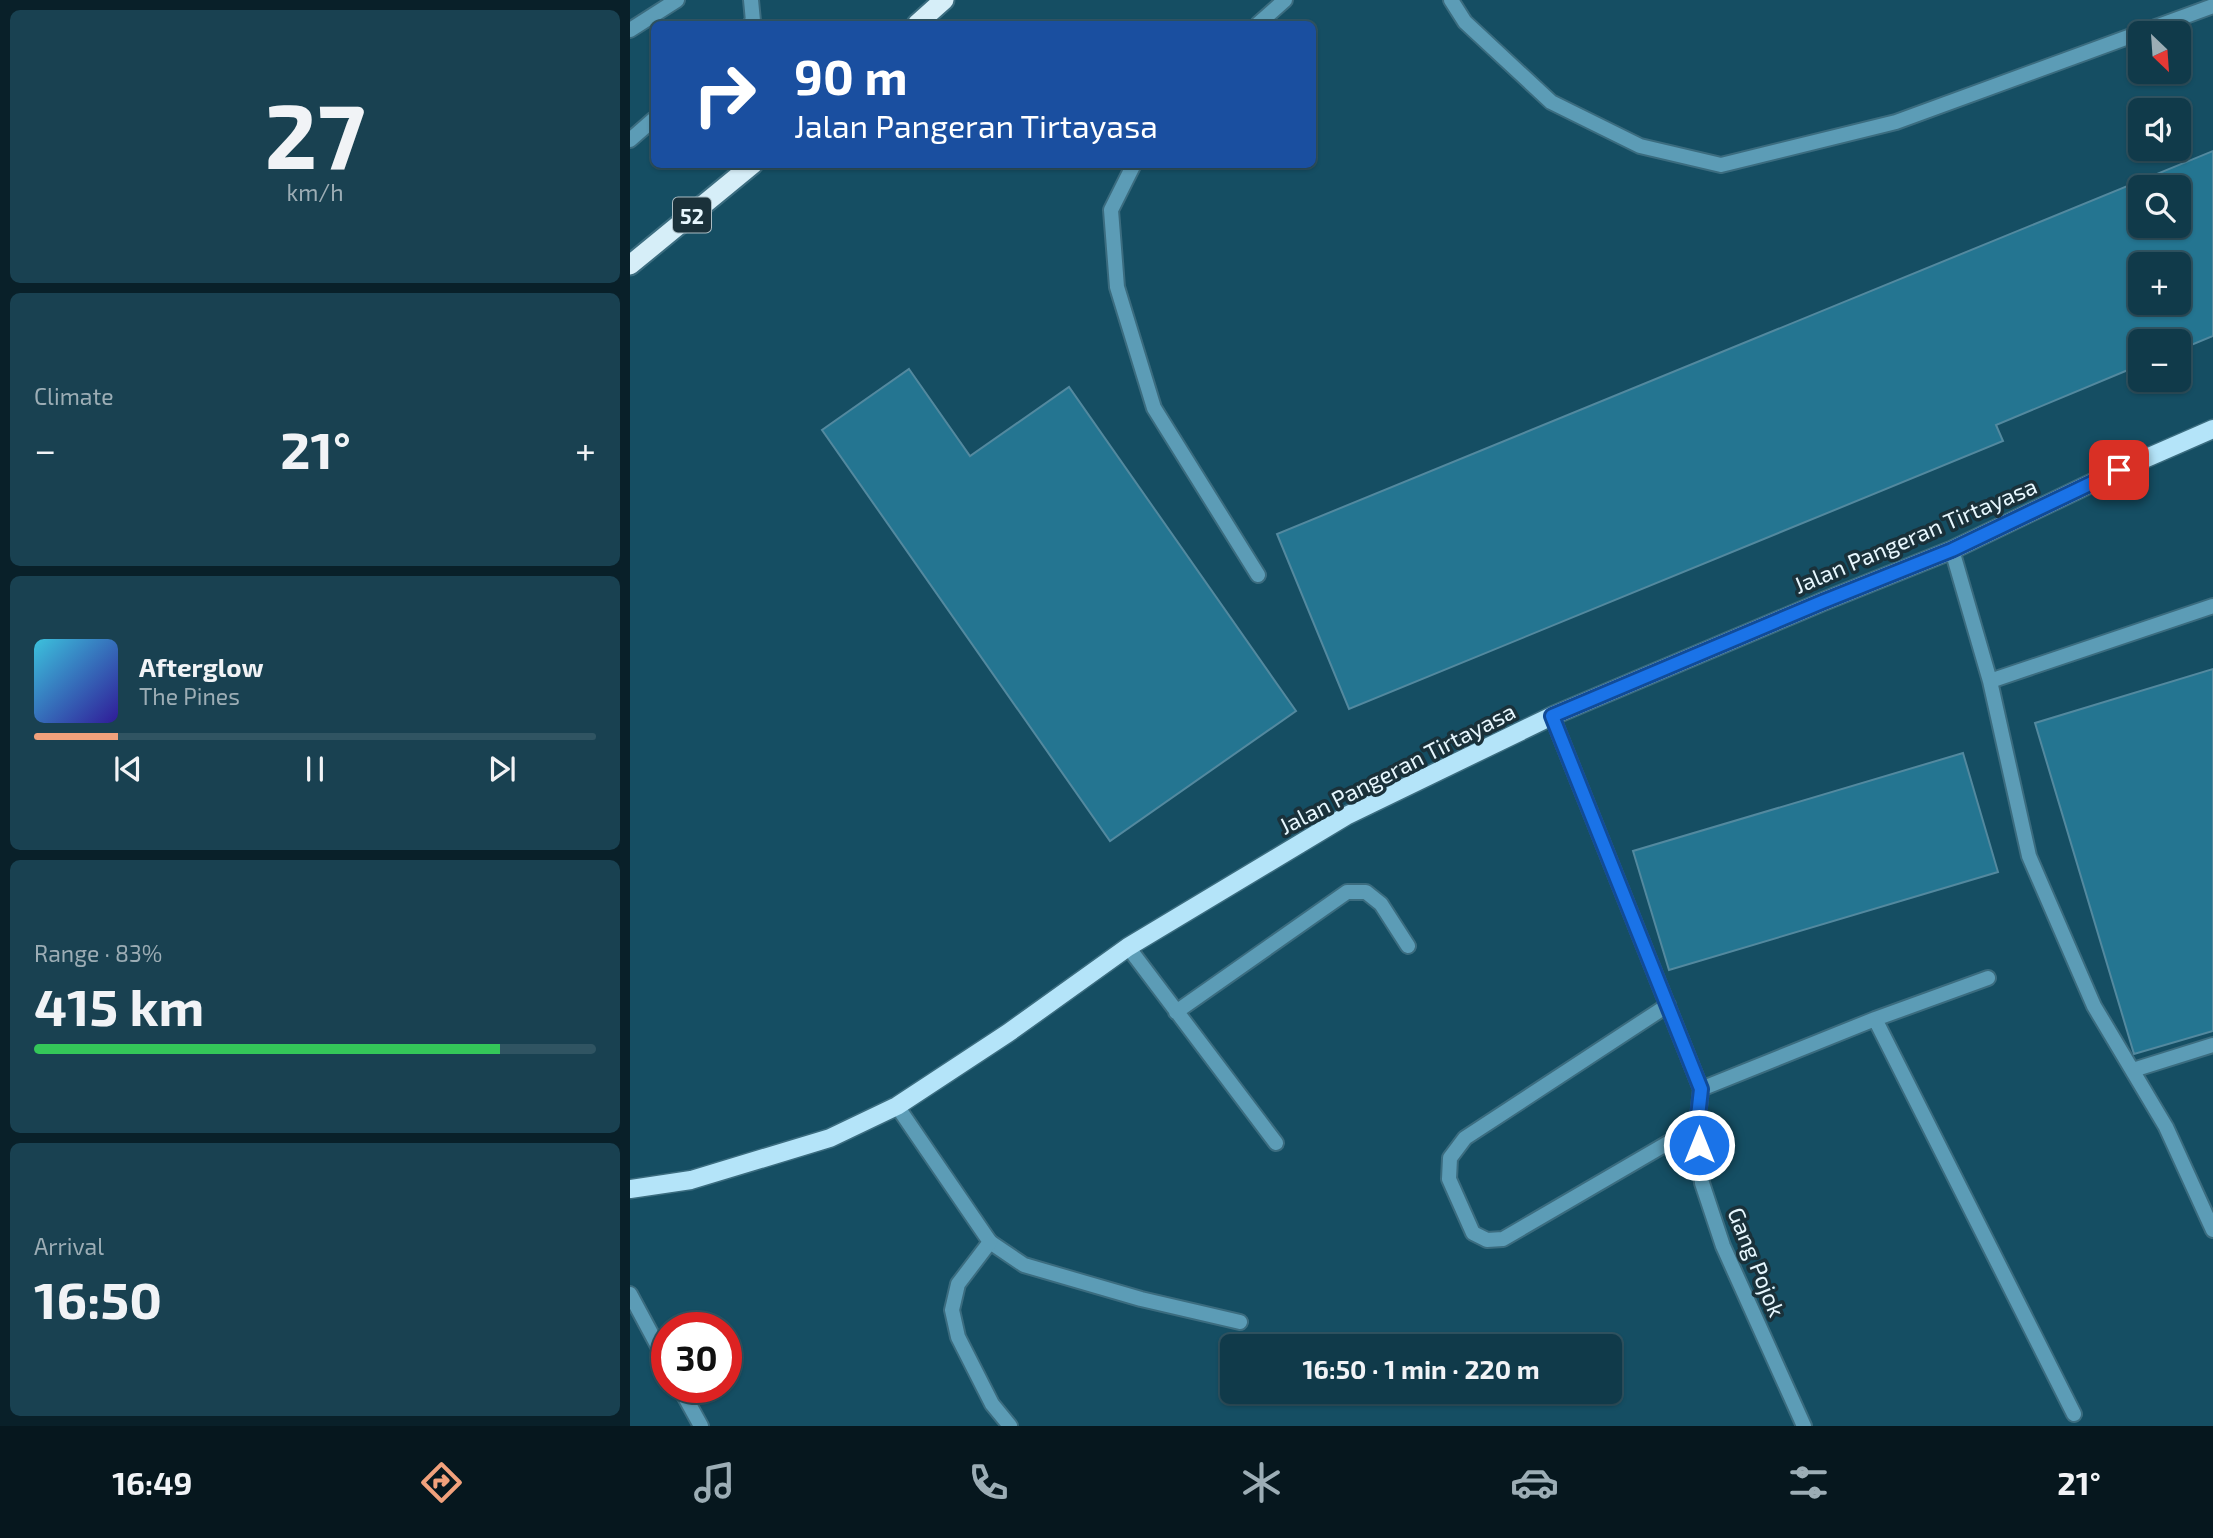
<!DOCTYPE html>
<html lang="en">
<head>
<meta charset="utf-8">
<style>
	:root { --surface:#103a4a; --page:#194151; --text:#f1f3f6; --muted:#9cadb5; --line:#305462; --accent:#f1a17c }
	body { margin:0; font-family:"Exo 2",sans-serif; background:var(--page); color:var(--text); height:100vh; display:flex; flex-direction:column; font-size:26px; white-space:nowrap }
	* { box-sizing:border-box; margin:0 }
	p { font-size:23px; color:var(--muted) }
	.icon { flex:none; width:38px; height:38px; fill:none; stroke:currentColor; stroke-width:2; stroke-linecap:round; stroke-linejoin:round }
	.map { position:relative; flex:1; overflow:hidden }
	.drawer { display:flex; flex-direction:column; gap:10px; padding:10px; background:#092029; width:630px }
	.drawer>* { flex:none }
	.guide { position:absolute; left:21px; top:21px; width:665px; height:147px; border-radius:10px; box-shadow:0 2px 5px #0004,0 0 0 2px var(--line); background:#1a4fa0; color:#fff; overflow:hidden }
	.needle { width:46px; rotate:155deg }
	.fabs { position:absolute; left:1498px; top:21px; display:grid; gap:14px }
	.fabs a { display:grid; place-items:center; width:63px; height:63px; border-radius:10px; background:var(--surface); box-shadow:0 2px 5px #0004,0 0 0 2px var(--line); font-size:35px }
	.speed { position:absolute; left:21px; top:1312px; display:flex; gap:14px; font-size:35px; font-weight:700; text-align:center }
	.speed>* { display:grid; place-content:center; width:91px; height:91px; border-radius:50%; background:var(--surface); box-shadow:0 2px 5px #0004,0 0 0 2px var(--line); line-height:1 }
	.speed .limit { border:10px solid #d22; background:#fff; color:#111 }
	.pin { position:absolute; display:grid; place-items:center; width:60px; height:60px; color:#fff; margin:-30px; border-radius:14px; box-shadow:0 4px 10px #0006 }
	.me { position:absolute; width:77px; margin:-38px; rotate:0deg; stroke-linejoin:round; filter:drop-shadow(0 0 5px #0008) }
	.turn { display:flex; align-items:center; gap:24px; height:147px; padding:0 28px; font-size:32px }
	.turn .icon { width:91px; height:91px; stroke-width:2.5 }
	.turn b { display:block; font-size:49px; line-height:60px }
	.big { font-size:52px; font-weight:700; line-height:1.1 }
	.drawer .tile { flex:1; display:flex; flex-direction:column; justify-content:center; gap:10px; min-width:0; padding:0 24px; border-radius:10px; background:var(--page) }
	.drawer .dial { align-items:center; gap:0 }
	.dial b { font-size:91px; line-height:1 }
	.song { display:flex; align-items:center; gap:21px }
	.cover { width:84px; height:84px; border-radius:10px; background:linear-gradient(135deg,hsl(190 70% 55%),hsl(250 70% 35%)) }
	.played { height:7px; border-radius:4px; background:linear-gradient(90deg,var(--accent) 15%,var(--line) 15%) }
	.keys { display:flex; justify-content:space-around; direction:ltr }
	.heat { display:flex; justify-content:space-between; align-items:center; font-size:38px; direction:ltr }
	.charge { height:10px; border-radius:5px; background:linear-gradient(90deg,#34c759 83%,var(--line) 0) }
	.trip { position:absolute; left:590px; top:1334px; width:402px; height:70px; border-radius:10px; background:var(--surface); box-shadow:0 2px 5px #0004,0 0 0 2px var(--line); font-weight:700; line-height:70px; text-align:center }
	.tab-bar { display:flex; height:112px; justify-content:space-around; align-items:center; background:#06171e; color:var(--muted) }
	.tab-bar .icon { width:49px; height:49px }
	.tab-bar .selected { color:var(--accent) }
	.tab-bar b { font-size:32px; color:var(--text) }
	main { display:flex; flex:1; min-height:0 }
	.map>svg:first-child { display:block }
	.building { fill:#247591; stroke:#53899f; stroke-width:2; fill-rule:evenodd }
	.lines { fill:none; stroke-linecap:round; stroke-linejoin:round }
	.service-casing { stroke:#3b6c7f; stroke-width:18 }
	.minor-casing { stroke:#3b6c7f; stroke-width:18 }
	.primary-casing { stroke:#3b6c7f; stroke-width:21 }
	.trunk-casing { stroke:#3b6c7f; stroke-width:23 }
	.service { stroke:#5c9cb6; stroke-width:14 }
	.minor { stroke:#5c9cb6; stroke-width:14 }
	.primary { stroke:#b4e4f9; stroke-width:18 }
	.trunk { stroke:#d6eef8; stroke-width:19 }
	.route-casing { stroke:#114b97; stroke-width:18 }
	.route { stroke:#1a73e8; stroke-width:12 }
	.labels { text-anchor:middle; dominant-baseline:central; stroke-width:7; stroke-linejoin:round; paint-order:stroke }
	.shield { fill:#1a313a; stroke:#aabcc3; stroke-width:2 }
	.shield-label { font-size:21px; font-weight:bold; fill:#e7f7fe }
	.street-label { font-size:23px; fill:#e7f7fe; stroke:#1a313a }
</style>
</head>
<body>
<main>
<section class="drawer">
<div class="tile dial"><b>27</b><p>km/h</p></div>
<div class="tile"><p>Climate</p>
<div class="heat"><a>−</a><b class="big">21°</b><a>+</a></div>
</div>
<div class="tile">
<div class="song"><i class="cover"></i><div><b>Afterglow</b><p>The Pines</p></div></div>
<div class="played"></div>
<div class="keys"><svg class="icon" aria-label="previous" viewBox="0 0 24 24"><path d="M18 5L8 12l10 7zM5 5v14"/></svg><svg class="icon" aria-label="pause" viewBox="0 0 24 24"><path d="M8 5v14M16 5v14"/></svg><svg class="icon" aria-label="next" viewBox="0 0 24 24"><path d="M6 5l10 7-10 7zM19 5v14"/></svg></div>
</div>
<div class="tile"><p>Range · 83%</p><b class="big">415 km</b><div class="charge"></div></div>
<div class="tile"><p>Arrival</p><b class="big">16:50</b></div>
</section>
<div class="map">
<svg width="1583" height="1426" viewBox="0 0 1583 1426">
	<rect width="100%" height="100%" fill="#154e63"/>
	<!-- building -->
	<path class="building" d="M1583,151V336L1549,350V341H1510V365L1366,425L1373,441L719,709L647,534ZM1510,187H1549V226H1510ZM1510,264H1549V303H1510Z
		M279,369L340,456L439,387L666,711L480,841L192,430Z
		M1583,669V1031L1504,1054L1405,723Z
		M1333,753L1368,872L1039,970L1003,851Z"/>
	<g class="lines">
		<!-- service casing -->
		<g class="service-casing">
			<path id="service" d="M821,0L835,22L921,102L1010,146L1091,165L1266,122L1583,6
				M120,24L123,21L121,0
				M628,24L655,0
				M0,30L47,0
				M0,140L24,119
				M504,164L481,210L487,287L524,408L628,575
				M1322,550L1360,681L1399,856L1464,1006L1536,1127L1583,1230
				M1360,681L1583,606
				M498,947L646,1143
				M546,1012L717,892H736L751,904L778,946
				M1503,1070L1583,1045
				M360,1242L394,1265L511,1299L610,1322"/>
		</g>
		<!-- minor casing -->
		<g class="minor-casing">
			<path id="minor" d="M922,716L1071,1089L1067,1126L1072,1183L1093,1246L1174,1426
				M1038,1005L835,1138L820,1158L819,1179L843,1233L857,1240L873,1239L1067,1126
				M1245,1019L1444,1414
				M1071,1089L1245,1019L1358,978
				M267,1106L360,1242L328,1284L322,1310L328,1337L362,1404L380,1426
				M0,1294L37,1363
				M50,1388L71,1426"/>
		</g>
		<!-- primary casing -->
		<g class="primary-casing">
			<path id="primary" d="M0,1189L61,1180L200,1138L267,1106L378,1033L498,947L716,816L922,716L1192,602L1322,550L1489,470L1583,429"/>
		</g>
		<!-- trunk casing -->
		<g class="trunk-casing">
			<path id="trunk" d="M287,24L314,0
				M0,265L123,164"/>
		</g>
		<!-- service -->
		<use href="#service" class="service"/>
		<!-- minor -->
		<use href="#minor" class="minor"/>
		<!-- primary -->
		<use href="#primary" class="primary"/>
		<!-- trunk -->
		<use href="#trunk" class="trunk"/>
	</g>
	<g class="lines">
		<!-- route casing -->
		<g class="route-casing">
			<path id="route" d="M1069,1145L1067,1126L1071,1089L922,716L1192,602L1322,550L1489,470"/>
		</g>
		<!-- route -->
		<use href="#route" class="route"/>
	</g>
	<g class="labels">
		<!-- shield labels -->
		<rect class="shield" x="43" y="197.5" width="38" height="35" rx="5"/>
		<g class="shield-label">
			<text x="62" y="215">52</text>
		</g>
		<!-- street labels -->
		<g class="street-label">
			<text transform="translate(1285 535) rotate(-23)">Jalan Pangeran Tirtayasa</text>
			<text transform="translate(767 768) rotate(-27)">Jalan Pangeran Tirtayasa</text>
			<text transform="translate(1127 1262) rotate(68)">Gang Pojok</text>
		</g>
	</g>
</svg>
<div class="fabs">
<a><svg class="needle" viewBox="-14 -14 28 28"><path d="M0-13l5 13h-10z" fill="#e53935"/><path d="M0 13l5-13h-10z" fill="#9cadb5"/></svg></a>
<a><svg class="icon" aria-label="sound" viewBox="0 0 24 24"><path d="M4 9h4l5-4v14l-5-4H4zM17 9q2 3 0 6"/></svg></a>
<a><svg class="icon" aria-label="search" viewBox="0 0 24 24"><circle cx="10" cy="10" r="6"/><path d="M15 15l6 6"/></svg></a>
<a>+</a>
<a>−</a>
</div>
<div class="speed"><div class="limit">30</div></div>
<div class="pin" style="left:1489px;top:470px;background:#d93025"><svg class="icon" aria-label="arrive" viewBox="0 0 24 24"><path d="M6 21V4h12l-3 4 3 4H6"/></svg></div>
<svg class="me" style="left:1069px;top:1145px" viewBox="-20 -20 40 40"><circle r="17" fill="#1a73e8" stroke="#fff" stroke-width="3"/><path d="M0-11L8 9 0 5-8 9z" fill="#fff"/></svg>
<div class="trip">16:50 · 1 min · 220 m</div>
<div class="guide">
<div class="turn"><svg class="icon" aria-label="right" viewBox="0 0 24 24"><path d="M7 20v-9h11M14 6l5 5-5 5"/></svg><div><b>90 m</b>Jalan Pangeran Tirtayasa</div></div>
</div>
</div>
</main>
<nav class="tab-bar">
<b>16:49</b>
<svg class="icon selected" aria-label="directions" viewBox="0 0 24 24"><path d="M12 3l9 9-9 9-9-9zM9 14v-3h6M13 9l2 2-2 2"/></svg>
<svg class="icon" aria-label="music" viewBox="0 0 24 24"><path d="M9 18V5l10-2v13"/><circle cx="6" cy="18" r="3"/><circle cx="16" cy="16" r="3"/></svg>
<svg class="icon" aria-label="phone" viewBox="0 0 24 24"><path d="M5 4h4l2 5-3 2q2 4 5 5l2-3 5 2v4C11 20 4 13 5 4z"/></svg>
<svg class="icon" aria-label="climate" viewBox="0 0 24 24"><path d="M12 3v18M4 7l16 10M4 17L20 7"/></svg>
<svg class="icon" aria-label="car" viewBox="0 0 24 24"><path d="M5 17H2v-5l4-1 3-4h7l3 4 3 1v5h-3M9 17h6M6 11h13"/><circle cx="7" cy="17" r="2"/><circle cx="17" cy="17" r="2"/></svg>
<svg class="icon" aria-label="filters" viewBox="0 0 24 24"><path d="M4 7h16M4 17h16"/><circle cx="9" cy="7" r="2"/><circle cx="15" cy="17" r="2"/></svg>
<b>21°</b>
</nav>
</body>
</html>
